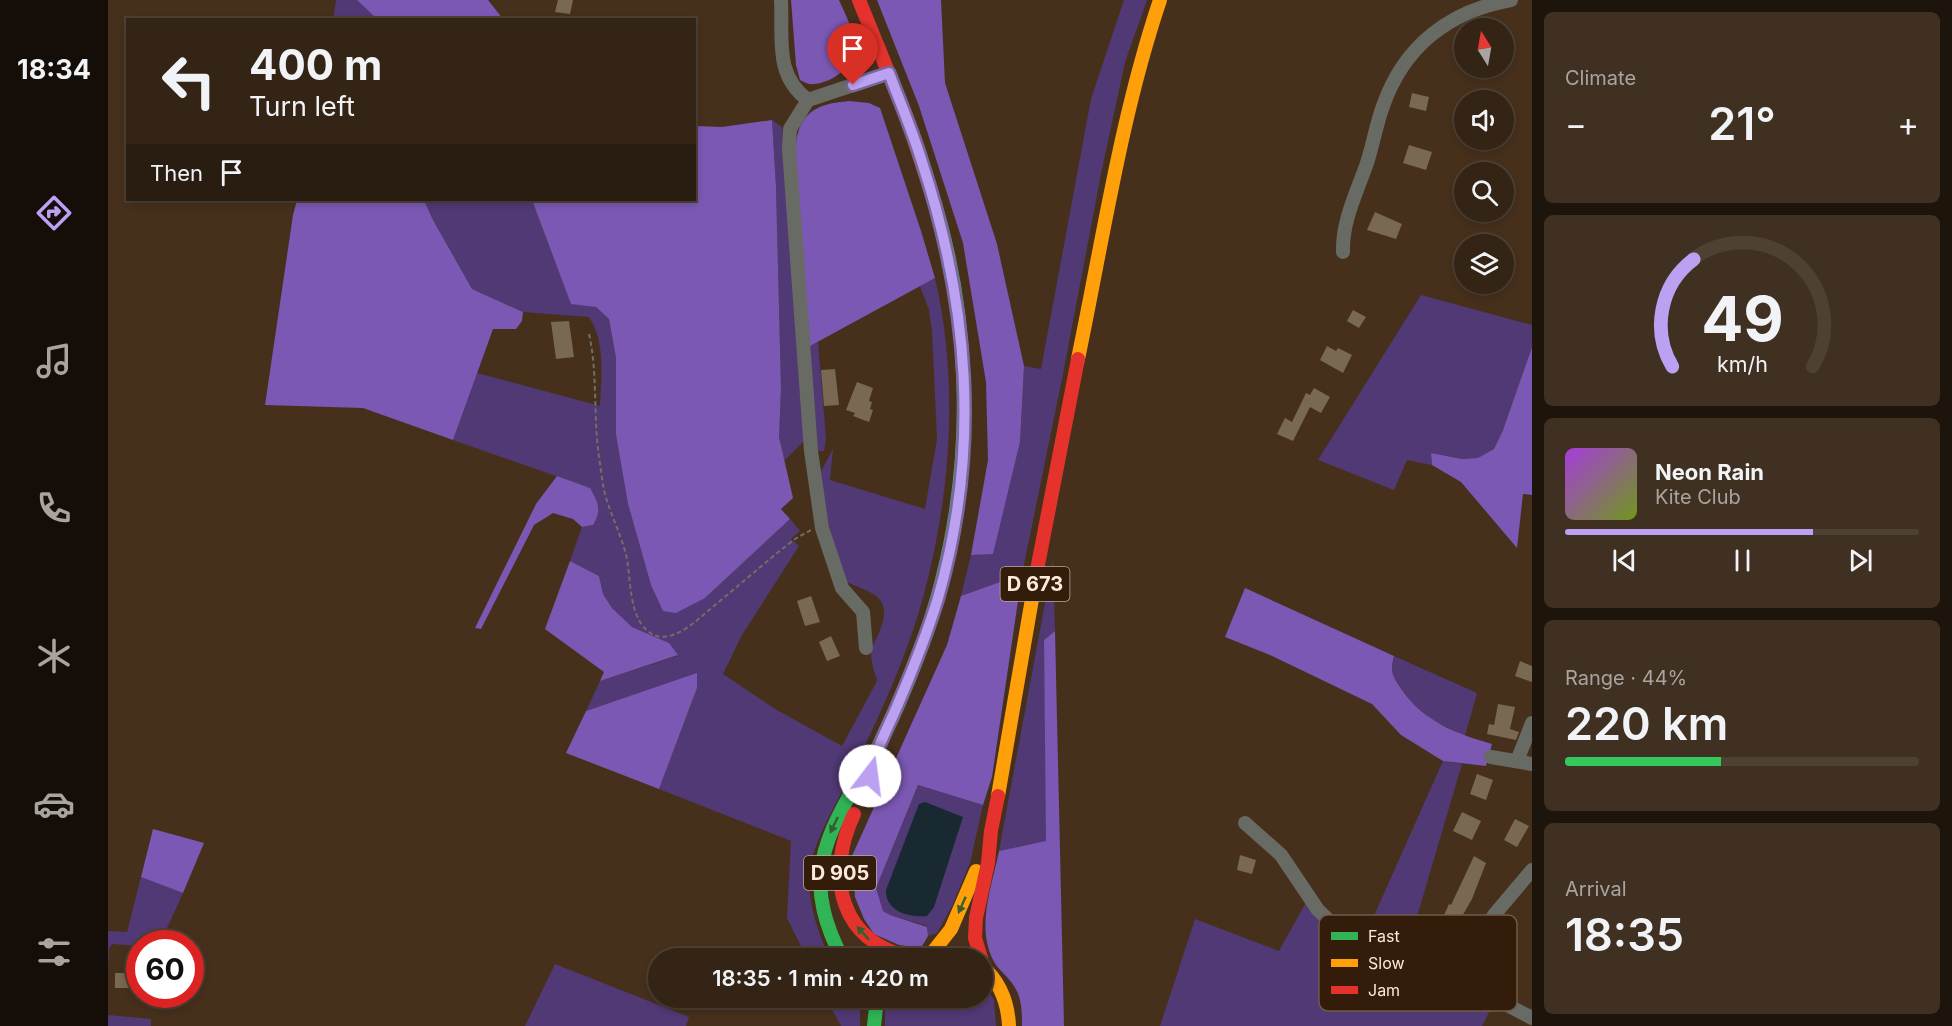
<!DOCTYPE html>
<html lang="en">
<head>
<meta charset="utf-8">
<style>
	:root { --surface:#342415; --page:#3f3022; --text:#f1f3f6; --muted:#a9a4a0; --line:#4e4134; --accent:#bca0f2 }
	body { margin:0; font-family:Inter,sans-serif; background:var(--page); color:var(--text); height:100vh; display:flex; flex-direction:column; font-size:22px; white-space:nowrap }
	* { box-sizing:border-box; margin:0 }
	p { font-size:20px; color:var(--muted) }
	.icon { flex:none; width:33px; height:33px; fill:none; stroke:currentColor; stroke-width:2; stroke-linecap:round; stroke-linejoin:round }
	.map { position:relative; flex:1; overflow:hidden }
	.panel { display:flex; flex-direction:column; gap:12px; padding:12px; background:#1d140c; width:420px }
	.panel>* { flex:none }
	.top-card { position:absolute; left:18px; top:18px; width:570px; height:183px; border-radius:0px; box-shadow:0 3px 9px #0003,0 0 0 2px var(--line); background:#342415; color:var(--text); overflow:hidden }
	.needle { width:39px; rotate:349deg }
	.fabs { position:absolute; left:1346px; top:18px; display:grid; gap:12px }
	.fabs a { display:grid; place-items:center; width:60px; height:60px; border-radius:50%; background:var(--surface); box-shadow:0 3px 9px #0003,0 0 0 2px var(--line); font-size:30px }
	.speed { position:absolute; left:18px; top:930px; display:flex; gap:12px; font-size:30px; font-weight:700; text-align:center }
	.speed>* { display:grid; place-content:center; width:78px; height:78px; border-radius:50%; background:var(--surface); box-shadow:0 3px 9px #0003,0 0 0 2px var(--line); line-height:1 }
	.speed .limit { border:9px solid #d22; background:#fff; color:#111 }
	.pin { position:absolute; display:grid; place-items:center; width:51px; height:51px; color:#fff; margin:-62px -26px; border-radius:50% 50% 50% 0; rotate:-45deg; box-shadow:0 0 6px #0007 }
	.pin .icon { rotate:45deg }
	.me { position:absolute; width:66px; margin:-33px; rotate:15deg; stroke-linejoin:round; filter:drop-shadow(0 0 4px #0008) }
	.turn { display:flex; align-items:center; gap:21px; height:126px; padding:0 24px; font-size:27px }
	.turn .icon { width:78px; height:78px; stroke-width:2.5 }
	.turn b { display:block; font-size:42px; line-height:51px }
	.then { display:flex; align-items:center; height:57px; padding:0 24px; background:#0003; gap:12px; font-size:22px }
	.big { font-size:45px; font-weight:600; line-height:1.1 }
	.panel .tile { flex:1; display:flex; flex-direction:column; justify-content:center; gap:9px; min-width:0; padding:0 21px; border-radius:9px; background:var(--page) }
	.panel .dial { align-items:center; gap:0 }
	.dial svg { height:156px; overflow:visible; fill:none; stroke:var(--line); stroke-width:7; stroke-linecap:round; text-anchor:middle }
	.dial text { fill:var(--text); stroke:none }
	.song { display:flex; align-items:center; gap:18px }
	.cover { width:72px; height:72px; border-radius:9px; background:linear-gradient(135deg,hsl(280 70% 55%),hsl(80 70% 35%)) }
	.played { height:6px; border-radius:3px; background:linear-gradient(90deg,var(--accent) 70%,var(--line) 70%) }
	.keys { display:flex; justify-content:space-around; direction:ltr }
	.heat { display:flex; justify-content:space-between; align-items:center; font-size:33px; direction:ltr }
	.charge { height:9px; border-radius:4px; background:linear-gradient(90deg,#34c759 44%,var(--line) 0) }
	.trip { position:absolute; left:540px; top:948px; width:345px; height:60px; border-radius:30px; background:var(--surface); box-shadow:0 3px 9px #0003,0 0 0 2px var(--line); font-weight:600; line-height:60px; text-align:center }
	main { display:flex; flex:1; min-height:0 }
	.tab-bar { display:flex; flex-direction:column; width:108px; justify-content:space-around; align-items:center; background:#150e08; color:var(--muted) }
	.tab-bar .icon { width:42px; height:42px }
	.tab-bar .selected { color:var(--accent) }
	.tab-bar b { font-size:27px; color:var(--text) }
	.map>svg:first-child { display:block }
	.green { fill:#513975 }
	.forest { fill:#7b58b3 }
	.water { fill:#192931 }
	.building { fill:#796852 }
	.lines { fill:none; stroke-linecap:round; stroke-linejoin:round }
	.path { stroke:#726e65; stroke-width:2; stroke-dasharray:4.5 3; stroke-linecap:butt }
	.street { stroke:#686b63; stroke-width:14 }
	.fast { stroke:#30b455; stroke-width:14 }
	.slow { stroke:#ff9f0a; stroke-width:14 }
	.jam { stroke:#e5322d; stroke-width:14 }
	.oneway { fill:#32602b }
	.route-casing { stroke:#7a689d; stroke-width:15 }
	.route { stroke:#bca0f2; stroke-width:10 }
	.labels { text-anchor:middle; dominant-baseline:central; stroke-width:6; stroke-linejoin:round; paint-order:stroke }
	.shield { fill:#331c09; stroke:#c0ab9c; stroke-width:1.5 }
	.shield-label { font-size:20px; font-weight:bold; fill:#fde8db }
	.key { fill:#331c09; stroke:#705948; stroke-width:1.5 }
	.key-label { font-size:16px; fill:#fde8db }
</style>
</head>
<body>
<main>
<nav class="tab-bar">
<b>18:34</b>
<svg class="icon selected" aria-label="directions" viewBox="0 0 24 24"><path d="M12 3l9 9-9 9-9-9zM9 14v-3h6M13 9l2 2-2 2"/></svg>
<svg class="icon" aria-label="music" viewBox="0 0 24 24"><path d="M9 18V5l10-2v13"/><circle cx="6" cy="18" r="3"/><circle cx="16" cy="16" r="3"/></svg>
<svg class="icon" aria-label="phone" viewBox="0 0 24 24"><path d="M5 4h4l2 5-3 2q2 4 5 5l2-3 5 2v4C11 20 4 13 5 4z"/></svg>
<svg class="icon" aria-label="climate" viewBox="0 0 24 24"><path d="M12 3v18M4 7l16 10M4 17L20 7"/></svg>
<svg class="icon" aria-label="car" viewBox="0 0 24 24"><path d="M5 17H2v-5l4-1 3-4h7l3 4 3 1v5h-3M9 17h6M6 11h13"/><circle cx="7" cy="17" r="2"/><circle cx="17" cy="17" r="2"/></svg>
<svg class="icon" aria-label="filters" viewBox="0 0 24 24"><path d="M4 7h16M4 17h16"/><circle cx="9" cy="7" r="2"/><circle cx="15" cy="17" r="2"/></svg>
</nav>
<div class="map">
<svg width="1424" height="1026" viewBox="0 0 1424 1026">
	<rect width="100%" height="100%" fill="#46301c"/>
	<!-- green -->
	<path class="green" d="M228,0H249L269,19L225,20Z
		M1016,0H1039L1017,62L993,174L955,374L914,574L853,596L863,555L885,553L912,442L916,366L933,369L983,99Z
		M664,120L674,127L697,440L676,461L671,437L673,388L668,187Z
		M316,200H424L463,303L488,307L501,319L508,358V435L520,504L543,585L597,598L682,519L692,531L683,539L691,546L634,635L615,674L667,709L734,746L769,681C767,673 763,662 763,653C763,647 768,640 770,635C786,599 769,594 738,582L725,541L709,479L725,449L722,480L817,509L829,439L824,331L821,310L812,286L827,278C851,382 843,492 816,594C800,655 772,714 745,771C731,799 703,844 701,875C699,899 711,937 722,958H699L679,918L683,841L551,789L589,688V674L478,711L492,681L569,656L561,643L524,627L504,608L495,594L491,576L462,561L474,527L485,525L482,488L345,440L369,373L492,406C493,377 498,343 481,317L415,312L364,289L325,220Z
		M1313,295L1424,325V347L1395,430L1386,449L1371,458L1354,459L1323,453L1324,465L1299,460L1286,490L1210,460Z
		M710,342L718,439L716,451H711L708,447L702,346Z
		M945,560L947,631L936,640L939,842L891,851Z
		M1286,656L1369,693L1357,736L1324,720L1303,702L1285,677L1284,670Z
		M1335,761L1354,764L1300,947L1257,936Z
		M810,785L875,805L862,863L843,908L829,933L820,936L819,926L782,915L775,911L768,888Z
		M33,877L75,893L54,939L56,943L32,944L31,946L4,944L1,949L0,971V931L19,932Z
		M1200,899L1209,911L1385,1004L1374,1026H1052L1087,919L1171,951Z
		M447,964L581,1017L578,1026H417Z
		M875,982L886,1000L888,1026H777V1007L781,998H874Z
		M718,998H752V1026H733Z
		M0,1015L43,1019V1026H0Z"/>
	<!-- forest -->
	<path class="forest" d="M249,0H380L395,19H269Z
		M683,0H731C737,14 746,30 747,45C747,66 725,83 705,84C701,85 696,82 692,80L688,65Z
		M769,0H833L837,83L889,244L916,366L912,442L885,554L863,555L880,460L878,382L855,243L811,106Z
		M741,101L761,103L772,108L813,231L827,278L702,346C699,309 696,273 693,236C691,209 680,146 694,123C704,105 723,103 741,101Z
		M664,120L668,187L673,388L671,437L685,498L673,509L682,519L597,598L568,613L555,611L543,585L520,504L508,435V358L501,319L488,307L463,304L424,200H586L587,126L614,127Z
		M189,200H316L325,220L364,289L415,312L414,321L408,329H385L345,440L255,408L157,405L185,215Z
		M1424,347V495L1415,494L1409,548L1353,482L1324,465L1323,453L1354,459L1370,458L1386,449L1395,430Z
		M449,476L482,488C490,502 494,510 485,525L474,527L465,519L445,513L426,525L373,629L367,628L428,504Z
		M462,561L491,576L495,594L504,608L524,627L561,643L570,655L492,681L496,672L437,629Z
		M914,574L884,777L875,805L810,785L768,888L775,911L782,915L819,927L820,936L813,948L791,945L766,934L756,919L747,897L744,856L839,645L853,596Z
		M1137,588L1286,656C1285,660 1284,665 1284,669C1284,677 1290,684 1294,690C1315,721 1349,734 1384,744L1378,766L1335,761L1293,735L1264,704L1162,655L1117,637Z
		M947,631L956,1026H914C914,1012 914,998 906,986C900,976 890,970 885,960C868,926 884,886 891,851L938,841L936,640Z
		M589,673V688L551,789L458,753L478,711Z
		M45,829L96,843L75,893L33,877Z"/>
	<!-- water -->
	<path class="water" d="M817,802L855,817L826,907L819,916C801,918 777,911 778,890L811,804Z"/>
	<!-- building -->
	<path class="building" d="M450,0H465L462,14L447,12Z
		M1304,93L1321,97L1318,111L1301,107Z
		M1301,145L1324,152L1318,170L1295,163Z
		M1267,212L1294,224L1288,239L1259,230Z
		M1245,310L1258,317L1251,328L1239,321Z
		M461,321L466,357L448,359L443,322Z
		M1219,346L1228,351L1230,348L1244,355L1235,373L1212,360Z
		M727,369L731,405L716,406L713,370Z
		M749,382L765,388L761,401L764,402L762,409L765,410L761,422L745,416L747,413L738,410Z
		M1206,388L1222,397L1213,413L1202,407L1185,441L1169,434L1177,418L1184,422L1198,393L1202,395Z
		M703,596L712,622L697,626L689,601Z
		M723,636L732,656L719,661L711,642Z
		M1412,661L1424,666V682L1407,676Z
		M1390,704L1407,707L1402,729L1411,732L1408,740L1379,734L1381,724L1386,725Z
		M1369,774L1385,780L1378,800L1362,794Z
		M1354,812L1373,821L1364,840L1345,831Z
		M1407,819L1421,826L1409,847L1396,840Z
		M1132,855L1148,860L1144,874L1129,870Z
		M1366,856L1378,863L1364,899L1345,932L1350,935L1340,952L1327,945L1341,917L1336,915L1341,904L1343,905Z
		M7,973H24V988H7Z"/>
	<g class="lines">
		<!-- path -->
		<path class="path" d="M481,334C490,374 485,416 491,457C493,469 494,482 497,494C503,516 514,536 519,559C523,582 521,617 541,632C556,644 575,631 587,622L669,553L687,539L703,530"/>
		<!-- street -->
		<path class="street" d="M673,0C675,39 666,75 700,100L682,129L681,149L703,451L714,528L734,588L755,612L758,648
			M700,100L781,73
			M1235,252C1234,221 1249,192 1259,163C1265,145 1268,125 1275,106C1296,46 1341,11 1403,0
			M1383,757L1424,764
			M1409,761L1424,723
			M1137,823L1173,855L1210,910L1228,927L1259,941L1304,955L1424,1018
			M1356,981L1386,915L1424,870"/>
		<!-- fast -->
		<path class="fast" d="M734,958C698,888 710,849 748,784C756,770 765,758 771,745C797,692 820,637 834,580C866,455 863,317 824,194
			M766,1026L769,998"/>
		<!-- slow -->
		<path class="slow" d="M970,359C995,239 1013,116 1052,0
			M890,796L929,570
			M824,953L843,929L868,871
			M816,954L843,953L862,958
			M874,966C892,982 900,1002 901,1026"/>
		<!-- jam -->
		<path class="jam" d="M751,0L798,116L824,194
			M929,570L970,359
			M746,814C717,876 731,943 805,958
			M873,958L867,938L868,918L880,863L883,831L890,796"/>
	</g>
	<!-- one-way arrows -->
	<defs><path id="oneway-solid" d="M-6-.8H1V-3.2L6.5 0L1 3.2V.8H-6Z" transform="scale(1.5)"/></defs>
	<g class="oneway">
		<use href="#oneway-solid" transform="translate(726 825) rotate(116)"/>
		<use href="#oneway-solid" transform="translate(854 905) rotate(114)"/>
		<use href="#oneway-solid" transform="translate(755 933) rotate(-132)"/>
	</g>
	<g class="lines">
		<!-- route casing -->
		<g class="route-casing">
			<path id="route" d="M745,85L781,73C792,102 804,130 813,159C861,304 873,449 830,598C819,634 805,669 790,704C780,728 767,750 762,776"/>
		</g>
		<!-- route -->
		<use href="#route" class="route"/>
	</g>
	<g class="labels">
		<!-- shield labels -->
		<g class="shield">
			<rect x="892.5" y="567" width="69" height="34" rx="4.5"/>
			<rect x="696" y="856" width="72" height="34" rx="4.5"/>
		</g>
		<g class="shield-label">
			<text x="927" y="584">D 673</text>
			<text x="732" y="873">D 905</text>
		</g>
	</g>
	<!-- legend -->
	<rect x="1211" y="915" width="198" height="96" rx="9" class="key"/>
	<rect x="1223" y="932" width="27" height="8" fill="#30b455"/>
	<rect x="1223" y="959" width="27" height="8" fill="#ff9f0a"/>
	<rect x="1223" y="986" width="27" height="8" fill="#e5322d"/>
	<g class="key-label">
		<text x="1260" y="942">Fast</text>
		<text x="1260" y="969">Slow</text>
		<text x="1260" y="996">Jam</text>
	</g>
</svg>
<div class="fabs">
<a><svg class="needle" viewBox="-14 -14 28 28"><path d="M0-13l5 13h-10z" fill="#e53935"/><path d="M0 13l5-13h-10z" fill="#a9a4a0"/></svg></a>
<a><svg class="icon" aria-label="sound" viewBox="0 0 24 24"><path d="M4 9h4l5-4v14l-5-4H4zM17 9q2 3 0 6"/></svg></a>
<a><svg class="icon" aria-label="search" viewBox="0 0 24 24"><circle cx="10" cy="10" r="6"/><path d="M15 15l6 6"/></svg></a>
<a><svg class="icon" aria-label="layers" viewBox="0 0 24 24"><path d="M12 4l9 5-9 5-9-5zM3 14l9 5 9-5"/></svg></a>
</div>
<div class="speed"><div class="limit">60</div></div>
<div class="pin" style="left:745px;top:85px;background:#d93025"><svg class="icon" aria-label="arrive" viewBox="0 0 24 24"><path d="M6 21V4h12l-3 4 3 4H6"/></svg></div>
<svg class="me" style="left:762px;top:776px" viewBox="-20 -20 40 40"><circle r="19" fill="#fff"/><path d="M0-13L10 11 0 6-10 11z" fill="#bca0f2"/></svg>
<div class="trip">18:35 · 1 min · 420 m</div>
<div class="top-card">
<div class="turn"><svg class="icon" aria-label="left" viewBox="0 0 24 24"><path d="M17 20v-9H6M10 6l-5 5 5 5"/></svg><div><b>400 m</b>Turn left</div></div>
<div class="then">Then<svg class="icon" aria-label="arrive" viewBox="0 0 24 24"><path d="M6 21V4h12l-3 4 3 4H6"/></svg></div>
</div>
</div>
<section class="panel">
<div class="tile"><p>Climate</p>
<div class="heat"><a>−</a><b class="big">21°</b><a>+</a></div>
</div>
<div class="tile dial"><svg viewBox="0 0 100 80">
<path d="M14 69A42 42 0 1 1 86 69"/>
<path d="M14 69A42 42 0 0 1 25 14" stroke="#bca0f2"/>
<text x="50" y="56" font-size="32" font-weight="700">49</text>
<text x="50" y="72" font-size="11">km/h</text>
</svg></div>
<div class="tile">
<div class="song"><i class="cover"></i><div><b>Neon Rain</b><p>Kite Club</p></div></div>
<div class="played"></div>
<div class="keys"><svg class="icon" aria-label="previous" viewBox="0 0 24 24"><path d="M18 5L8 12l10 7zM5 5v14"/></svg><svg class="icon" aria-label="pause" viewBox="0 0 24 24"><path d="M8 5v14M16 5v14"/></svg><svg class="icon" aria-label="next" viewBox="0 0 24 24"><path d="M6 5l10 7-10 7zM19 5v14"/></svg></div>
</div>
<div class="tile"><p>Range · 44%</p><b class="big">220 km</b><div class="charge"></div></div>
<div class="tile"><p>Arrival</p><b class="big">18:35</b></div>
</section>
</main>
</body>
</html>
